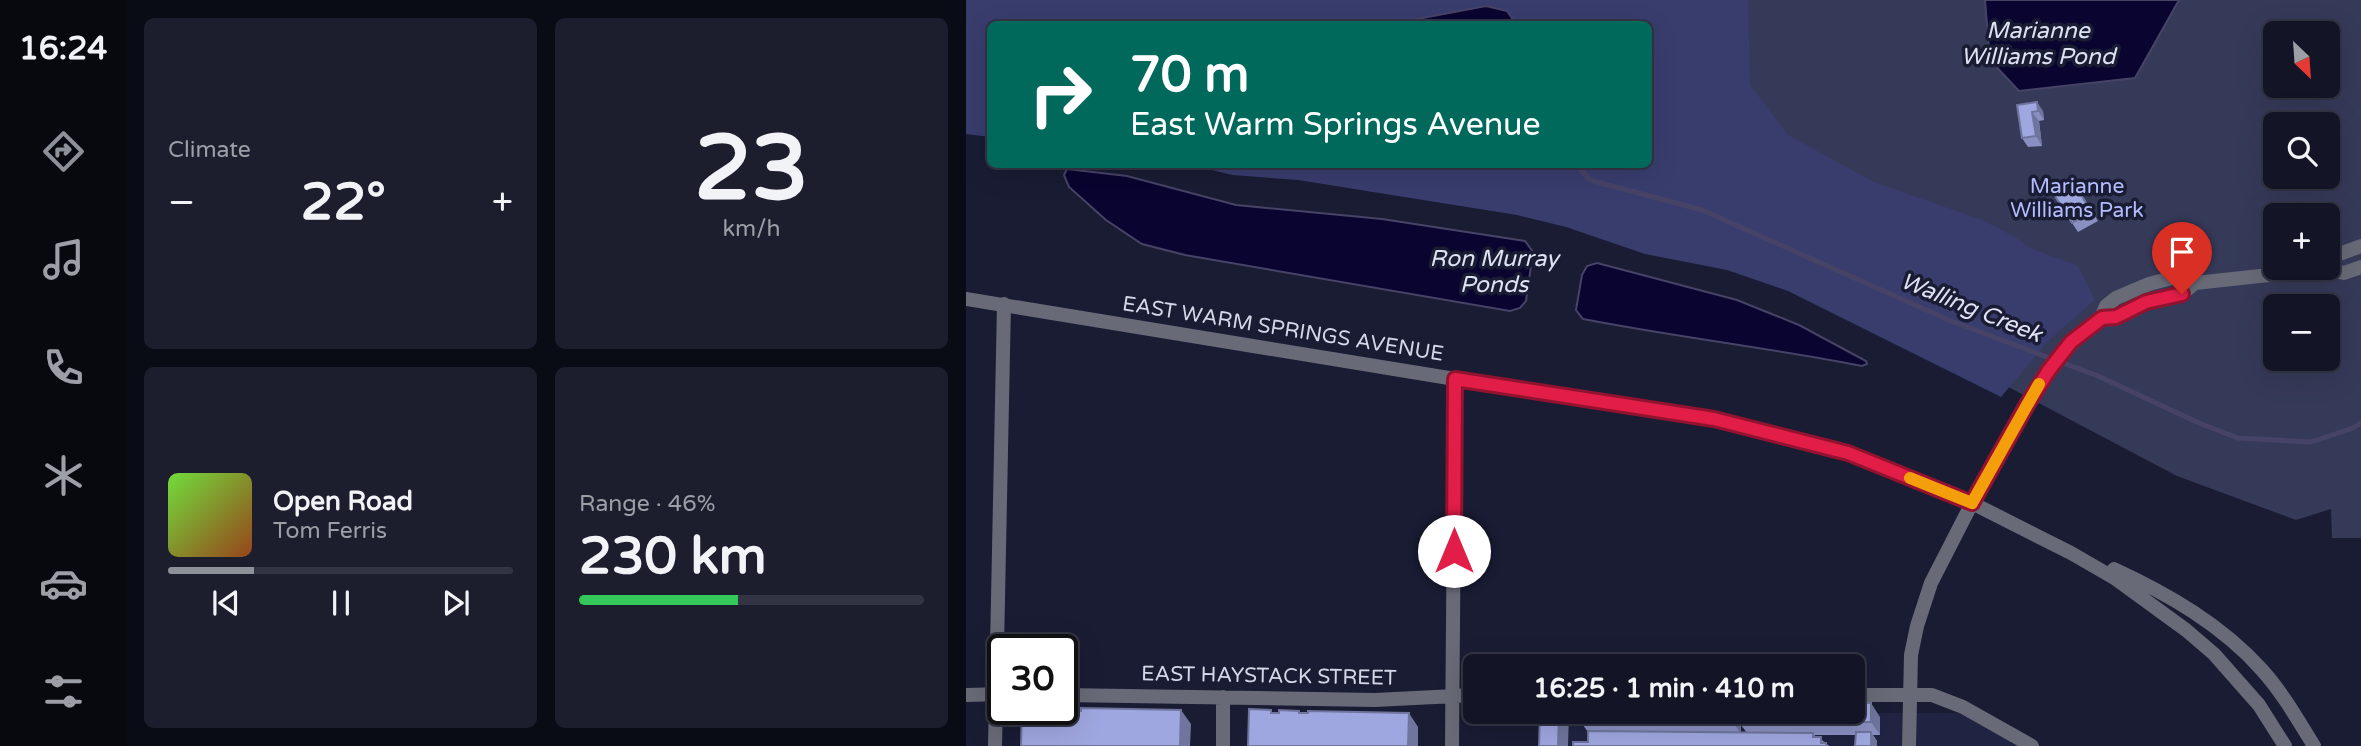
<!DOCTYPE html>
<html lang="en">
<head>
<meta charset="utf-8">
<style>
	:root { --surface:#131526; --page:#1c1e2e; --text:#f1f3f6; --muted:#9d9fa7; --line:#323443; --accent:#8c9099 }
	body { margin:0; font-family:"Varela Round",sans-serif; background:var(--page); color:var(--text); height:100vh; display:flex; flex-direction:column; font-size:26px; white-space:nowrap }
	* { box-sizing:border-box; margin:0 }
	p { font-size:23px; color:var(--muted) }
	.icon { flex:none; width:38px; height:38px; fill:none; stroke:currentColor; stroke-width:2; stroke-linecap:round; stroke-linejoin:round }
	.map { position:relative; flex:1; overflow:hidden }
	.sheet { display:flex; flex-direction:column; gap:18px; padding:18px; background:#0a0c15; width:840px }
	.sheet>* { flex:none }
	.top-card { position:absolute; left:21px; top:21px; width:665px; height:147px; border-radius:10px; box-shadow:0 7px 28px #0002,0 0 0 2px var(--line); background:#00695c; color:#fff; overflow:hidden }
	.needle { width:46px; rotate:155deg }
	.buttons { position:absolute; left:1297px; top:21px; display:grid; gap:14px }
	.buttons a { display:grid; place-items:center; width:77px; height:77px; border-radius:10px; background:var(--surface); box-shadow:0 7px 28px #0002,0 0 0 2px var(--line); font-size:35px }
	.speed { position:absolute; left:21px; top:634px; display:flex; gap:14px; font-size:35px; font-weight:700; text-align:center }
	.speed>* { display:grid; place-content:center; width:91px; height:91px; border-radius:50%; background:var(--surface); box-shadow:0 7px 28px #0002,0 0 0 2px var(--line); line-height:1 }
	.speed .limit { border:4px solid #111; border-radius:10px; background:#fff; color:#111 }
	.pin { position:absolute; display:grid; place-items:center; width:60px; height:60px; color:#fff; margin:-72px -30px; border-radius:50% 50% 50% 0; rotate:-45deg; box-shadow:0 0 7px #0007 }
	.pin .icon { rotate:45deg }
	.me { position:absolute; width:77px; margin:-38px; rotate:0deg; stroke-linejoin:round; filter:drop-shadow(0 0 5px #0008) }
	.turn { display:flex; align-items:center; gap:24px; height:147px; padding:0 28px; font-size:32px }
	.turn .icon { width:91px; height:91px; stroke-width:2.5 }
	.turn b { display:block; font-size:49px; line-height:60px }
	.big { font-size:52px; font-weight:800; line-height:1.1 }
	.sheet .widget { flex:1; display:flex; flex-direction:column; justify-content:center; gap:10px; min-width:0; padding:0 24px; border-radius:10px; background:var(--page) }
	.sheet .dial { align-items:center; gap:0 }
	.dial b { font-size:91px; line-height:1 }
	.song { display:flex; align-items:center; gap:21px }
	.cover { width:84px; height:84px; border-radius:10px; background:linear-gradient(135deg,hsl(100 70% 55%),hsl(20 70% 35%)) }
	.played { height:7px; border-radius:4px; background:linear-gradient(90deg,var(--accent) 25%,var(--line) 25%) }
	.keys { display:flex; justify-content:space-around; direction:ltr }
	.heat { display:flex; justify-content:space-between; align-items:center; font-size:38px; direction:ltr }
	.charge { height:10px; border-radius:5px; background:linear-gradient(90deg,#34c759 46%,var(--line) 0) }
	.sheet .tiles { flex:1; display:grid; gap:18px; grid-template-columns:repeat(2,1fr) }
	.trip { position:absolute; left:497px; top:654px; width:402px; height:70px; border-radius:10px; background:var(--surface); box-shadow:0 7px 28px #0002,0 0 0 2px var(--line); font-weight:800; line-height:70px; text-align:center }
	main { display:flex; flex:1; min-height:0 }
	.dock { display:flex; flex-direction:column; width:126px; justify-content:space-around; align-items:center; background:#08080f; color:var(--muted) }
	.dock .icon { width:49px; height:49px }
	.dock .on { color:var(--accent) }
	.dock b { font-size:32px; color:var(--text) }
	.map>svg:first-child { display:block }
	.built { fill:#202341 }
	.green { fill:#363a59; fill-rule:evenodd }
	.forest { fill:#393d6e }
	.water { fill:#090430; stroke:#464367; stroke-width:2 }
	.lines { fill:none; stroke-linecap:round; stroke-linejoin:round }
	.stream { stroke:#464367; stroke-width:5 }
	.minor { stroke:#686a77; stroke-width:14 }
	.tertiary { stroke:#686a77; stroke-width:14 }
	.wall { fill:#8990c1; fill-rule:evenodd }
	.shaded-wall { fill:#6f759d }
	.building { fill:#9fa7e0; stroke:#6f759d; stroke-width:2 }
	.route-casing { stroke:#92132f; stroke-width:18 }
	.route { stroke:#e11d48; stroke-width:12 }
	.slow { stroke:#f59e0b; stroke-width:12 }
	.labels { text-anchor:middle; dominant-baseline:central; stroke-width:7; stroke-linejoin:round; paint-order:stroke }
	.park-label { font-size:21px; fill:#b3bcfc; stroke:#191c33 }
	.street-label { font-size:21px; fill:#d4d7e7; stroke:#191c33 }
	.water-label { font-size:23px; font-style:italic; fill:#dfe2f3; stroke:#191c33 }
</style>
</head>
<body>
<main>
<nav class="dock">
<b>16:24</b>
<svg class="icon on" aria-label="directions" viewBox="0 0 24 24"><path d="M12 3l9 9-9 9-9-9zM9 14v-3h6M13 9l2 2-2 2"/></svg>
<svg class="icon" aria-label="music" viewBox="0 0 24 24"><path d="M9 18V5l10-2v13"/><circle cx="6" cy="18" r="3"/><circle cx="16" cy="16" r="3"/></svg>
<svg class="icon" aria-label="phone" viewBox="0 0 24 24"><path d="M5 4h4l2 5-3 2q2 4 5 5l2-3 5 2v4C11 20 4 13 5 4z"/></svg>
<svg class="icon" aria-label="climate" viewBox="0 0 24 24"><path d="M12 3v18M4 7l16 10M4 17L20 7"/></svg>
<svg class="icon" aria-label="car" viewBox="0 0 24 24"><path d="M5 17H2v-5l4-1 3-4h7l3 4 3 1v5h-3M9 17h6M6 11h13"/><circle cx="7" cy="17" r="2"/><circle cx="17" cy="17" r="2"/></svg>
<svg class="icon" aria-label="filters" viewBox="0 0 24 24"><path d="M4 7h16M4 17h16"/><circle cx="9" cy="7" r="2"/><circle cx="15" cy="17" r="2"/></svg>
</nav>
<section class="sheet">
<div class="tiles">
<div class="widget"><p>Climate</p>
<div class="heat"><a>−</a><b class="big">22°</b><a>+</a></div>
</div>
<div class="widget dial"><b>23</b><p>km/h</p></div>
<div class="widget">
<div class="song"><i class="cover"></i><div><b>Open Road</b><p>Tom Ferris</p></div></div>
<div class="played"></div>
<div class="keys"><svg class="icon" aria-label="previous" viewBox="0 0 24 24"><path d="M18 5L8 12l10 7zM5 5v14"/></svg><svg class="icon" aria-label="pause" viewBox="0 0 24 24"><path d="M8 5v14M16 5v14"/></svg><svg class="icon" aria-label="next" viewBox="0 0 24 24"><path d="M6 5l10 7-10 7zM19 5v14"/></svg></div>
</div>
<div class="widget"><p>Range · 46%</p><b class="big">230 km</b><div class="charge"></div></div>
</div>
</section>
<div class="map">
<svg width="1395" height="746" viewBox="0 0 1395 746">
	<rect width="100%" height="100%" fill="#191c33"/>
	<!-- built -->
	<path class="built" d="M579,712L1002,713L1050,746H579Z"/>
	<!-- green -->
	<path class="green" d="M347,0H1395V538H1366L1365,509L1330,520L1211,476L991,360L682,164V24ZM1309,33H1362V86H1309ZM1309,124H1362V177H1309ZM1309,215H1362V268H1309ZM1309,306H1362V359H1309Z"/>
	<!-- forest -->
	<path class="forest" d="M0,0H782L784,85L822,135L908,182L1016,220L1049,237L1064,248L1112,266L1129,300L1083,340L1035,397L822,291L761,270L679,254L600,227L551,215L332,180L266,175L226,165L682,164V24H24V137L0,134Z"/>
	<!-- water -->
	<path class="water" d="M1019,0H1213L1169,78L1053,91L1024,60Z
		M520,6L541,11L550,24H442L446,20Z
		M101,169L161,176L270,205L416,219L559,241L567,252L560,301L554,308L544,311L219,255L176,244L140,220L103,187L98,175Z
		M631,263L771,300L833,325L900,361L901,364L896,366C804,348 710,337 617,319L610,310L616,275L621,266Z"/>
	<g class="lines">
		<!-- stream -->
		<path class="stream" d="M610,164L624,180L736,210L985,321L1132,376L1233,423L1272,438L1345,442L1387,428L1395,423"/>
		<!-- minor -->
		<path class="minor" d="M1362,267L1371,255L1395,246
			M1135,318L1140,306L1150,298L1183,284L1213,276L1229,283
			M0,695L37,694
			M96,695L409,700L509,695
			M887,695H966L997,707L1066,746
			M29,746L38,304
			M257,746V697
			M486,746L489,379
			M943,746L945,655L951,626L965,583L1006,503L1083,370L1105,342L1135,318L1150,317L1180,302L1216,294L1229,283L1360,269L1378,273L1395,267"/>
		<!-- tertiary -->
		<path class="tertiary" d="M0,299L489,379L748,419L882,453L1006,503L1105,553L1150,579L1220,630L1248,654L1293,705L1319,746
			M1148,569C1202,594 1256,625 1296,670C1316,692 1332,720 1348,746"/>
	</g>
	<!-- wall -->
	<path class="wall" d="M1051,105L1077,111L1078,120L1073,121L1076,146L1062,147L1056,138Z
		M1115,193L1132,221L1112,232L1106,223Z
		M614,712H773L914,717V735H907L911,741V746H889L890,735H848L860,743L863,746H607L622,742V732L614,721ZM775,725L781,733H775Z"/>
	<!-- shaded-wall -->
	<path class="shaded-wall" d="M1071,102L1077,111L1078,120L1072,111Z
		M1066,112L1073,121L1076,146L1070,136Z
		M905,703L914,717V735L905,722Z
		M215,710L225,724L224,746H214Z
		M593,712L603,713L602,746H592Z
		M766,712H773L775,716L773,722L775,724V734L766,721Z
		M443,713L452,727V746H442Z
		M905,732L911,741V746H905Z"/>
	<!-- building -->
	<path class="building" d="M1071,102L1072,111L1066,112L1070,136L1056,138L1051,105Z
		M1109,184L1125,212L1106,223L1089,196Z
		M887,703H905V722H773V712H887Z
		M96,707L106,708V710L115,711V708L215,710L214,746H55L56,709L86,710V709H96Z
		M283,709L305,710V713H313V710L333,711V713H342V711L443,713L442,746H282Z
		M574,712H593L592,746H573Z
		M614,712H766V721H614Z
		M622,731L847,733V737H855V743H860V746H607V742H622Z
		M890,732H905V746H889Z"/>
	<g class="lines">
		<!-- route casing -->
		<g class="route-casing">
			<path id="route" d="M488,551L489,379L748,419L882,453L1006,503L1062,403L1083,370L1105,342L1136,318L1150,317L1180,302L1216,294"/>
		</g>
		<!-- route -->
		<use href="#route" class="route"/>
		<!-- slow -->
		<path class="slow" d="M944,478L1006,503L1073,384"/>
	</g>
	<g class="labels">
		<!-- park labels -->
		<g class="park-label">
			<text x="1111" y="186">Marianne<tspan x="1111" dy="24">Williams Park</tspan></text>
		</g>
		<!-- street labels -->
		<g class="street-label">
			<text transform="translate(317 329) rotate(9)">EAST WARM SPRINGS AVENUE</text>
			<text transform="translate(303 676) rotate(1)">EAST HAYSTACK STREET</text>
		</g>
		<!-- water labels -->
		<g class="water-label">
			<text x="1072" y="31">Marianne<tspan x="1072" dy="26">Williams Pond</tspan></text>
			<text x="528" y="259">Ron Murray<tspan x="528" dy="26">Ponds</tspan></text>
			<text transform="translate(1005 308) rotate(22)">Walling Creek</text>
		</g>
	</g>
</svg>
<div class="buttons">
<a><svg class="needle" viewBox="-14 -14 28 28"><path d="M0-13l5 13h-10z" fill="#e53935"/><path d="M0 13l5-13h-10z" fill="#9d9fa7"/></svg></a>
<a><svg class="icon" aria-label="search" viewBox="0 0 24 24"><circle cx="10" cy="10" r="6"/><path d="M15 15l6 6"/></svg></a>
<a>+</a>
<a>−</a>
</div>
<div class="speed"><div class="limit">30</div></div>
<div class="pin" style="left:1216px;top:294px;background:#d93025"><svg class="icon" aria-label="arrive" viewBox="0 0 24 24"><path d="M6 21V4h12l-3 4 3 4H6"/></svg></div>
<svg class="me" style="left:488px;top:551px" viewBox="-20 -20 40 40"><circle r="19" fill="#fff"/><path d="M0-13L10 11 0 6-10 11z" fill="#e11d48"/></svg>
<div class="trip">16:25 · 1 min · 410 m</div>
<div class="top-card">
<div class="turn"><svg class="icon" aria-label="right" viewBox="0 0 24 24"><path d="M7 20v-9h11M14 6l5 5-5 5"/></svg><div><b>70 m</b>East Warm Springs Avenue</div></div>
</div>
</div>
</main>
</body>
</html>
